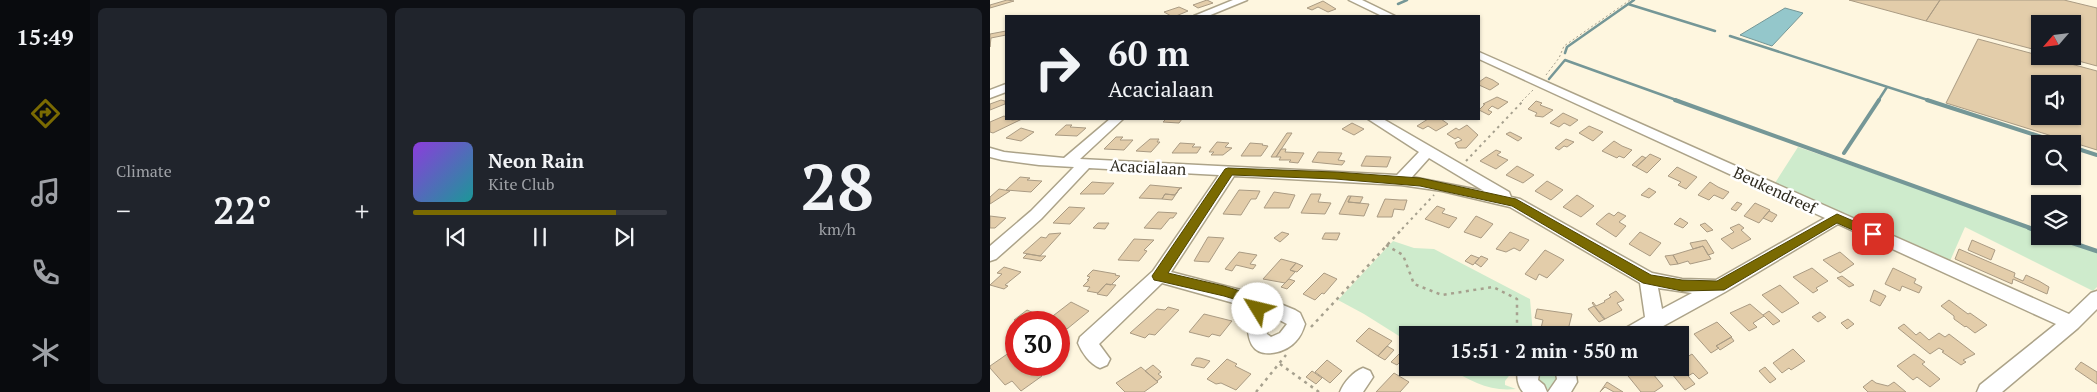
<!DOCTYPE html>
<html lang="en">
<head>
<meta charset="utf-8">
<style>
	:root { --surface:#171b24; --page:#20242c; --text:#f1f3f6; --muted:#9ea1a6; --line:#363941; --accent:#7a6a02 }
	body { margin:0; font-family:"PT Serif",serif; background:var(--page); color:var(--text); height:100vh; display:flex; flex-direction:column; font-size:19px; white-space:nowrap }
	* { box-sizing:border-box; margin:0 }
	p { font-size:16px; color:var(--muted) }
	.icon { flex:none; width:28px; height:28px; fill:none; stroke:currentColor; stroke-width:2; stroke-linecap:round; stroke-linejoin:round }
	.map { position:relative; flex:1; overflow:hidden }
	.details { display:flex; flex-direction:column; gap:8px; padding:8px; background:#0d0f14; width:900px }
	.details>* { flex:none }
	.guide { position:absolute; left:15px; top:15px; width:475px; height:105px; border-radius:0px; box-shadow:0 1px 4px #0004; background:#171b24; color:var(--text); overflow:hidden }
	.needle { width:32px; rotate:242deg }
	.buttons { position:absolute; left:1041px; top:15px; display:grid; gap:10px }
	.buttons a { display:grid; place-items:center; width:50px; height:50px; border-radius:0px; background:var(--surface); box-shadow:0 1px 4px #0004; font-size:25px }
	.speed { position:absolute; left:15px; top:311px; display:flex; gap:10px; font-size:25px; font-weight:700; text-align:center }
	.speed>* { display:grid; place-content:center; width:65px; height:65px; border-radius:50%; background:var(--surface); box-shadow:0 1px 4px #0004; line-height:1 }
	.speed .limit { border:8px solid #d22; background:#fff; color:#111 }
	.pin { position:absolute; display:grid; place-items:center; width:42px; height:42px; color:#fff; margin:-21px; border-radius:10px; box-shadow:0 2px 8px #0006 }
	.me { position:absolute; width:55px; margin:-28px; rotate:306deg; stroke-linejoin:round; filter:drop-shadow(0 0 4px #0008) }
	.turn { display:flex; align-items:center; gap:18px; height:105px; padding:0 20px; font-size:22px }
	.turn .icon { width:65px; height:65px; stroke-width:2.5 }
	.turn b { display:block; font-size:35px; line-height:42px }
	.big { font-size:38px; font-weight:700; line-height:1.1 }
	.details .card { flex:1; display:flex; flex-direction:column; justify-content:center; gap:8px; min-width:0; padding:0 18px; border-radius:8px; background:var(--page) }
	.details .dial { align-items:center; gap:0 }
	.dial b { font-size:65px; line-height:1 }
	.song { display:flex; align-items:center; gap:15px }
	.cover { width:60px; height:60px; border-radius:8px; background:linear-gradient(135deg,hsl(270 70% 55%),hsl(180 70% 35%)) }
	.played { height:5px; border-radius:2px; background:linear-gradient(90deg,var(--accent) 80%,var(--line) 80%) }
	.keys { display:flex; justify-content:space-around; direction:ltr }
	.heat { display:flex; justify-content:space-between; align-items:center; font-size:28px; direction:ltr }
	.details .tiles { flex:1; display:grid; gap:8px; grid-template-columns:repeat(3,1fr) }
	.trip { position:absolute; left:409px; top:326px; width:290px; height:50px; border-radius:0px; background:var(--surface); box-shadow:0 1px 4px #0004; font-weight:700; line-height:50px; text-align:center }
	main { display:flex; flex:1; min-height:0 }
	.dock { display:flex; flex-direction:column; width:90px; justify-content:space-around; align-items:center; background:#090b0e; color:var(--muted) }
	.dock .icon { width:35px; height:35px }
	.dock .selected { color:var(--accent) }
	.dock b { font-size:22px; color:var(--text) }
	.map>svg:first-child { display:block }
	.green { fill:#ceebcc }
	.water { fill:#94c7cb; stroke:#759797 }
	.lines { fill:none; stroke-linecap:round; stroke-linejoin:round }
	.stream-far2 { stroke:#759797; stroke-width:2.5 }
	.stream-far1 { stroke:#759797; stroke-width:4 }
	.stream { stroke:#759797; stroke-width:4.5 }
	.building { fill:#e3cdaa; stroke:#aa9b83; fill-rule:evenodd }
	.minor-casing { stroke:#aca389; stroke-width:3 }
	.path-far2 { stroke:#a6a08e; stroke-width:1; stroke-dasharray:2 2.5; stroke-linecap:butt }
	.path-far1 { stroke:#a6a08e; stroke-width:2; stroke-dasharray:2.5 4; stroke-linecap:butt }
	.path { stroke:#a6a08e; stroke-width:2.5; stroke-dasharray:3 4.5; stroke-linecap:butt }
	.minor { fill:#fff; fill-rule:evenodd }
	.route { fill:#7a6a02; stroke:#4f4501 }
	.labels { text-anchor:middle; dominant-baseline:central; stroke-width:5; stroke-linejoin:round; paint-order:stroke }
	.street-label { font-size:16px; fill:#2c281d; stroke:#fff }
</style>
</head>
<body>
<main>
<nav class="dock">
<b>15:49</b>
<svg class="icon selected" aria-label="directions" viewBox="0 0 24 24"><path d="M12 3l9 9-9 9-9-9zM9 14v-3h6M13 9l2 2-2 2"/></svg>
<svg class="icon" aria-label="music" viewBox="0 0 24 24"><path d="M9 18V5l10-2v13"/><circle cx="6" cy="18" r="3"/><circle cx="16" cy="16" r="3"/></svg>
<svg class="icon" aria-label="phone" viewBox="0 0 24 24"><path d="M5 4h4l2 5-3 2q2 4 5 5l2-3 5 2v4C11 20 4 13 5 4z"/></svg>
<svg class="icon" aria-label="climate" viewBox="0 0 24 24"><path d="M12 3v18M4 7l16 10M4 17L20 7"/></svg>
</nav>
<section class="details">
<div class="tiles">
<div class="card"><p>Climate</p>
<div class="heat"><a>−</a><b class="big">22°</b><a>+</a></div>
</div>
<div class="card">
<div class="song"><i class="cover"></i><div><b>Neon Rain</b><p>Kite Club</p></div></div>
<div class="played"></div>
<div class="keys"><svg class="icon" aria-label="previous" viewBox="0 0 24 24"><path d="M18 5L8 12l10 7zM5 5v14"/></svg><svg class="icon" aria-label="pause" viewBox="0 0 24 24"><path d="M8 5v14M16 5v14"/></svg><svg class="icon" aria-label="next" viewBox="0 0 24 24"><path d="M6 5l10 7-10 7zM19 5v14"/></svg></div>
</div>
<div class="card dial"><b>28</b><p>km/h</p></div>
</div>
</section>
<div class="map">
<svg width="1107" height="392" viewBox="0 0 1107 392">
	<rect width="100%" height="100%" fill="#fef6df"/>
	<!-- green -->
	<path class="green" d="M808,147L1050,231V236H1064L1107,251V287L1103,291L975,227L960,261L785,183Z
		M403,241L424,248L444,249L540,299L543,335H418L417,341L374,314L348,300Z
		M459,368H525L515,381V385L526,389C500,392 480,381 459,368Z
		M547,368H567L569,371L566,386L558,389L553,388L544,374Z"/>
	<!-- water -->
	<path class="water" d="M795,8L813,13L782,46L750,35Z"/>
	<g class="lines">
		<!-- stream-far2 -->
		<path class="stream-far2" d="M408,4L417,0
			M638,4L725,31
			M740,36L941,101
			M575,53L577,47L644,0
			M559,79L575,60L689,101
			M888,101L897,87"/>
		<!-- stream-far1 -->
		<path class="stream-far1" d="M685,100L1043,229
			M937,100L1073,144
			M1082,147L1107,155
			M854,153L889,100"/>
		<!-- stream -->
		<path class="stream" d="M1039,228L1050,232
			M1062,236L1107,251"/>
	</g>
	<!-- building -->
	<path class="building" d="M17,0L24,1L0,8V5Z
		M217,0L223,3L208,8L203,5Z
		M859,0H950L936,21Z
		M950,0H1074L1107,8V66L1070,56H1082V24H1050V51L936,21Z
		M333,1L346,9L338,12L328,7L322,10L317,8Z
		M189,7L198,11L186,16H181L174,12Z
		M16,31V35L1,38L0,47V34Z
		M988,39L1107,71V150L956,103ZM1050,84H1082V116H1050Z
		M496,77L503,80L509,84L500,90L489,85V82Z
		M507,97L518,102L508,109L502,106L498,110L502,112L499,115L489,110L495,104H493Z
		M11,100L15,101V104L0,110V104Z
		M546,101L552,103L550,105L563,110L553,117L545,116L547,113L538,109Z
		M573,113L588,120L580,126L574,123L569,127L560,123Z
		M14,116L22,120L32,119L3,133L0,132V122Z
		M176,119H192L189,123L173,122Z
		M438,119H451L458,124L446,131L438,126L433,129L427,126Z
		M362,123L374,129L364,135L352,129Z
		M76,125H82L80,127L96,128L87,136L65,135Z
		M477,125L488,135L476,148H468L465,143L472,140L468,137L465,139L457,134L466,128L469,130Z
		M599,126L613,132L603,141L589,133Z
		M31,128L44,132L31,141L16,138Z
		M520,132L532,138L528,141L516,134Z
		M297,133H302L286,157H281Z
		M126,137H133L130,140H143L134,150L114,149Z
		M160,139H169L167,142H170L161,152L146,151Z
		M576,139L584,142L577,147L574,146L569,150L565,148Z
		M624,141L632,146L642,150L634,158L629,156L627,158L612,151Z
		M227,142L239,143L235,147L242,148L233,155H221L224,152H219Z
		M190,143L205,144L202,147H211L207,153H182Z
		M260,143L273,144L272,145L278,146L271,156H251Z
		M291,149H296L295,152L314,153L308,163L299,162L301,160H289L291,157H286Z
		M506,150L511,152L507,155L518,160L506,169L490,161Z
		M328,152L352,153L348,160L355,161L352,165L322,162Z
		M660,154L671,159L657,173L646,167Z
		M376,156L401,157L397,167L371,166Z
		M652,156L656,158L646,167L642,165Z
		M527,166L544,175L533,183L516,175Z
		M687,167L707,177L696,189L688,185L691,182L678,176Z
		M30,177L40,178L37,180L52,181L41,192L16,190Z
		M557,181L573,190L561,200L545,191Z
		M102,182L116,183H124L114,194H90Z
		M720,182L728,187L739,192L733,199L724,195L719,200L708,195Z
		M160,185L182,187L192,188H190L185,195L175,194L172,199L149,198Z
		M190,188L182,200L172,199L175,194L185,195Z
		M659,188L666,192L659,198L651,195Z
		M9,189L20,191L0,204V197Z
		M249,190L270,191L266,199H261L251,215L233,214Z
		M284,192L305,195L299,208H274Z
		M321,194H331L328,202L341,203L335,214L311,213Z
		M587,195L604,206L591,217L573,207Z
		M358,196H361L358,202L379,204L374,216L349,214Z
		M361,196L373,197L370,203L358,202Z
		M395,199L410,200H417L414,210L404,209L402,217H387Z
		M747,202L752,204L746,211L741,209Z
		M765,203L780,210L769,223L754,216Z
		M447,206L455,209L452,213L467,218L459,228L435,219Z
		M79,207L95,208L80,224L63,223Z
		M779,211L787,215L782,222L773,218Z
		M168,212L187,213L183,218H180L171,229L154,228Z
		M628,212L636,216L629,222L636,226L626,237L606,224L616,215L619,213L624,216Z
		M0,216L16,218L5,228H0Z
		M486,216L503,224L491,238L474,232Z
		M690,218L698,223L693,228L684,224Z
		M108,223H119L115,229L103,228Z
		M715,223L723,230L717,232L710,225Z
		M749,224L754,228L751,230L761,239L742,249L731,239L744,232L740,228Z
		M292,232L299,234L290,242L284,238Z
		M520,232L539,240L530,251L524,248L516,252L506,249Z
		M650,232L671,243L660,256L639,244Z
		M71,233L50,256L33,253L51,237L56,238L59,234Z
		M335,233H350L347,240L332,239Z
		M218,237L234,238L219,262L204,261Z
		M144,239L164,240L154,250L157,251L149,261L128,260Z
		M716,240L724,253L718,255L713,246L703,249L700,243Z
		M982,240L1005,250L1001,260L978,250Z
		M713,246L721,259L700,264L698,261L688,264L683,255Z
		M969,249L1025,273L1024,277L1033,281L1036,275L1049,281L1059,287L1057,294L1023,279L1022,284L965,259Z
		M555,250L574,260L557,278L549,274L546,280L535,274Z
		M249,252L267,255L260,264L266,265L263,269L246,265L242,271L235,269Z
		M850,252L864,264L850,273L833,260Z
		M37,254L50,256H56L51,261L33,258Z
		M481,255L489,258L483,265L475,261Z
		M683,255L688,264L680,265L675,256Z
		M491,256L498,259L491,267L485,263Z
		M291,259L306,263L300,270L305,272L295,283L273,279Z
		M306,263L313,266L307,272L300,270Z
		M14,267L31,272L15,285L18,286L14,289L0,285L12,274L7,273Z
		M822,268L838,281L826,288L828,290L823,293L803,277Z
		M903,268L926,279L924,283L932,287L929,293L912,286L910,291L895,284Z
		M103,270L126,274L125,275L130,276L121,285L116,284L108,293L97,291L100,287L93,286L99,280H97L100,277L97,276Z
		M334,273L347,279L334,294L332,293L325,300L313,294Z
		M852,276L864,285L859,287L847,278Z
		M299,279L305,281L297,289L291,287Z
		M116,284L126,285L117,296L107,294Z
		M790,285L809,303L792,313L772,295Z
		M884,290L896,296L890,306L880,301Z
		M626,291L634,300L627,303L632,310L615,319L602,303L603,302L606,306L615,302L614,301L621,297L619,295Z
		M959,300L978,314L980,313L997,325L985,333L976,326L975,327L964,319V316L951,306Z
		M81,302L99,311L77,329L74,327L69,332V322H55Z
		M760,304L774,316L763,323L767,327L759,331L740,313Z
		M604,306L613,318L615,319L609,322L598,309Z
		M178,307L189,310L165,335L159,334L155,338L140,333L167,309L175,310Z
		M547,309L582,314L578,330L573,329L572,332L551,328L553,320L545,318Z
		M37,310L46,314L35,322L24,320Z
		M779,311L790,321L783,325L773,315Z
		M830,312L836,317L828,322L822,317Z
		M214,314L242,321L230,336L222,334L219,337L199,332Z
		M858,319L864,324L857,329L851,323Z
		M727,322L742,337L726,346L729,348L721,353L704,334Z
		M914,324L926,335L930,332L939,340L949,333L955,337L959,334L985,354L973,360L976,362L971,365L952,352L954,351L949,348L940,354L908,328Z
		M379,328L402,341L388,356L366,341Z
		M741,337L744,341L730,350L726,346Z
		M397,346L404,350L395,360L388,356Z
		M417,346L418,356L414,360H412L407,365L401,362Z
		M26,348V365H43L52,376L31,391L22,381L15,385L0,368V366Z
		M690,349L697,357L702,354L718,373L709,379L703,373L698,376L705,384L695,390L677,368H690Z
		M803,349L815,361L801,370L799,368L792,373L783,363Z
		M924,354L935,362L932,364L950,379L940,387L927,377L923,380L907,366Z
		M206,358H210L220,361L214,368L201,365Z
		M237,359L247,364L245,366L261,374L246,390L231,383L226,384L217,379Z
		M337,360L352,371L340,383L325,372Z
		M1091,362L1107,372V384L1085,369Z
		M163,365L171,372L168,374L172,377L167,381L155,371Z
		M151,367L168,382L154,392H135L126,383Z
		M775,367L786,379L780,383L769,371Z
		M641,368H658L673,386L664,392H651L634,371Z
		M322,371L332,378L326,384L316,377Z
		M404,373L419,382L410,392H386Z
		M882,380L886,383L898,386L904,382L916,392H878L873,387Z
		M617,382L633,392H624L615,387L610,392Z"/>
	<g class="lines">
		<!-- minor casing -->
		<g class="minor-casing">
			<path id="minor" d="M243,0H257L218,16H204Z
				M359,0H372L405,16H392Z
				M489,52L1079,314L1101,293L1107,291V309L1088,328L1012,392H987L990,385L1066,324L848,224L735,292L657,335H632L634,329L655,317L650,283L520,207L452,191L411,185L244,176L181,272L266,294L305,310L310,313L315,324C313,330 311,336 306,341C297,352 271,360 262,345C256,334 258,319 258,307L172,283L109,344L120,359L117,365L110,368C100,364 92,353 88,343L90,337L163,271L229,175L99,168L51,219L6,259L0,261V246L41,211L84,167L49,165L12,160L0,157V148L14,152L74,158L120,119H133L90,159L407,175L429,152L378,119H393L519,192L521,197L530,199L662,273L692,279L726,280L835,218L489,59ZM439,158L494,191L422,177ZM668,288L702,293L672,309ZM276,313L297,324L290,333L281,337L277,334Z
				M16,84V92L0,98V90Z
				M373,368L380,371L383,377L373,392H350C354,382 363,372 373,368Z
				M529,368H550L548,380L554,385L557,392H533C527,385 526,375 529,368Z
				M565,368H585L587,382L581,392H558L567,379Z"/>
		</g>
		<!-- path-far2 -->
		<path class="path-far2" d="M556,75L569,58L574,46L640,0
			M532,101L543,90"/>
		<!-- path-far1 -->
		<path class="path-far1" d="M476,161L534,100
			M412,229L444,195"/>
		<!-- path -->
		<path class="path" d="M396,245L413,255L424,284L452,295L503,287L527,299V327L521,335
			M321,327L413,228
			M290,364L329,392
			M266,392L296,355"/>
		<!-- minor -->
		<use href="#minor" class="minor"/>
	</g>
	<!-- route -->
	<path class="route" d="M238,168L345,172L430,178L526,199L661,275L692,280L727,281L847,214L887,231L889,234L883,239L847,223L734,290L692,291L653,283L522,206L430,186L345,179L242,175L178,273L234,286L270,297L275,309L273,313L268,315L263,313L260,304L234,296L169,281L164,280L162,276L235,169Z"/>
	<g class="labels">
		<!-- street labels -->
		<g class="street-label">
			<text transform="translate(158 167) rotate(3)">Acacialaan</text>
			<text transform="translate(785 190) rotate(25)">Beukendreef</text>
		</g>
	</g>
</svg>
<div class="buttons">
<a><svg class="needle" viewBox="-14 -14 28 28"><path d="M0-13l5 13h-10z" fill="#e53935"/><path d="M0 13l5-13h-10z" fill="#9ea1a6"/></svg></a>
<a><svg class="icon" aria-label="sound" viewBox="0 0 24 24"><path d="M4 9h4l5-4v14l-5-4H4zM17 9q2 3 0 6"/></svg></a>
<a><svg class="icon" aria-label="search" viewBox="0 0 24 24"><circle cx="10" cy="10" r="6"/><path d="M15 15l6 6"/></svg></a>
<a><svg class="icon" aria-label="layers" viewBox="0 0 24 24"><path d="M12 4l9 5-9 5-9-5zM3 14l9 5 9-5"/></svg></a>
</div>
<div class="speed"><div class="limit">30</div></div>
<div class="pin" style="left:883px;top:234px;background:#d93025"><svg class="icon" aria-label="arrive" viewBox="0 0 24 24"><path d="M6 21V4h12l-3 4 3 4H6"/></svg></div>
<svg class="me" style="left:268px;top:309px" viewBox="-20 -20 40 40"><circle r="19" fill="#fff"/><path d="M0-13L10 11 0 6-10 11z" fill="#7a6a02"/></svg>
<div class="trip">15:51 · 2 min · 550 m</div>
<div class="guide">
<div class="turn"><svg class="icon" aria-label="right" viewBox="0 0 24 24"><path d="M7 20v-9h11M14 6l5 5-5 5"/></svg><div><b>60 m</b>Acacialaan</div></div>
</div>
</div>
</main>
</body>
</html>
